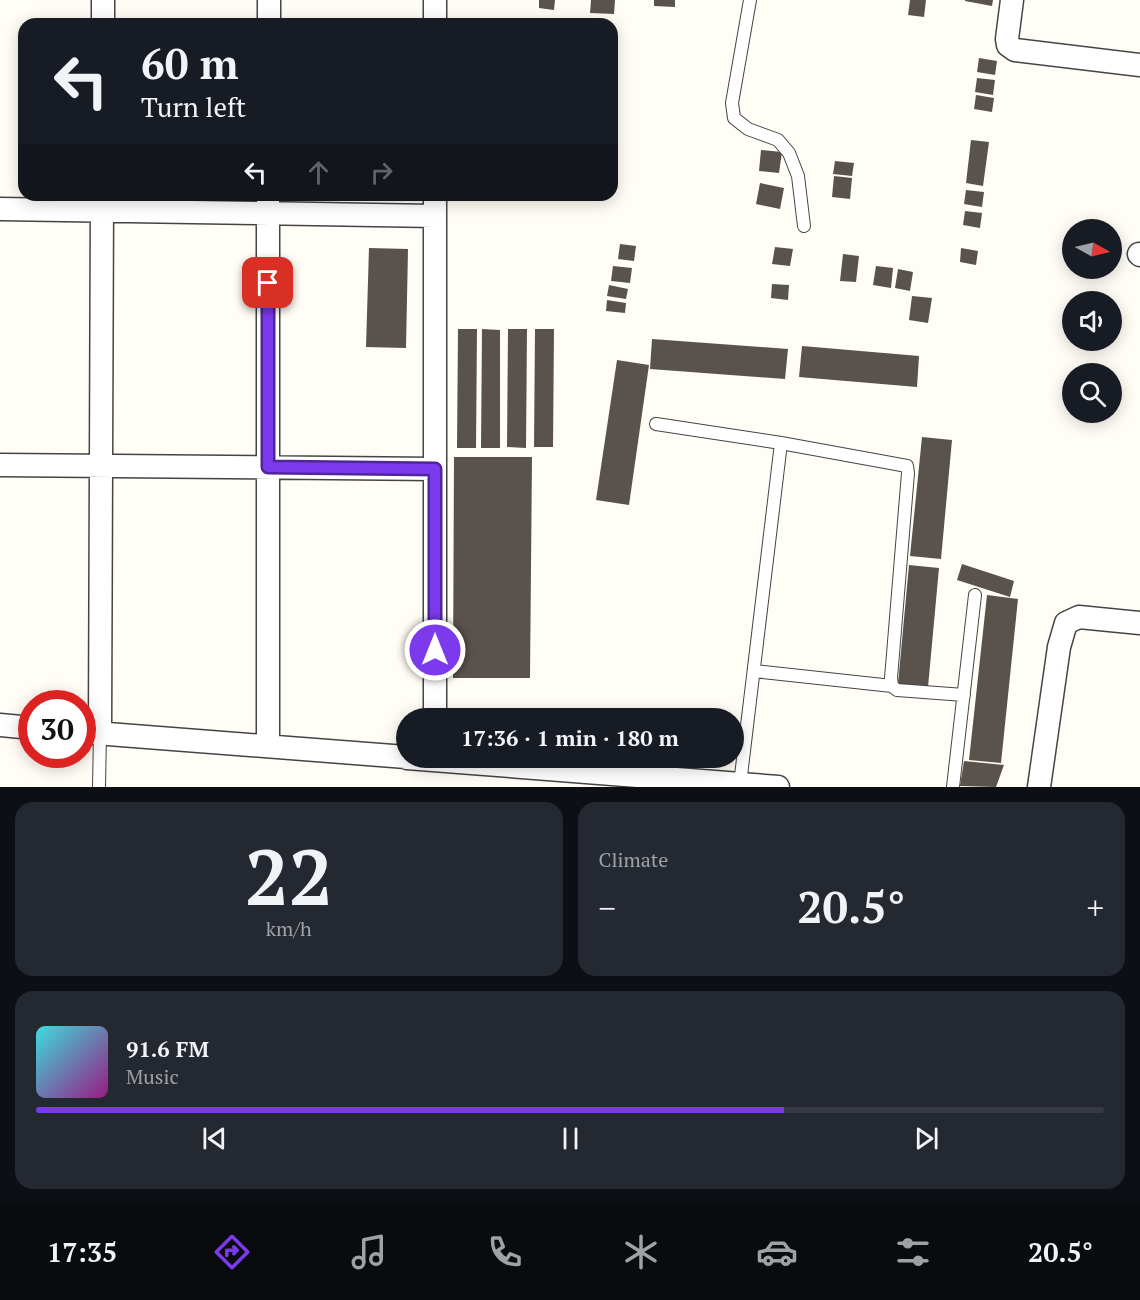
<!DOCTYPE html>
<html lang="en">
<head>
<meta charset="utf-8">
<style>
	:root { --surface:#171b24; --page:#242831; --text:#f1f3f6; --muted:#9ea1a6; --line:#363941; --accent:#7c3aed }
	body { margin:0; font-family:"PT Serif",serif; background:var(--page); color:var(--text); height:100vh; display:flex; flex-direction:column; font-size:22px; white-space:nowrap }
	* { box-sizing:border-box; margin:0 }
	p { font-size:20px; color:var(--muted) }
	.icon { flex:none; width:33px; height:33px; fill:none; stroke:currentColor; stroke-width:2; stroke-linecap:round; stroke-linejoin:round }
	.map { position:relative; height:787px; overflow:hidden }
	.side { display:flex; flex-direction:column; gap:15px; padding:15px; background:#0d0f14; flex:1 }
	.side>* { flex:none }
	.top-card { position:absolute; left:18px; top:18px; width:600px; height:183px; border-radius:18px; box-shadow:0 3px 15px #0003; background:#171b24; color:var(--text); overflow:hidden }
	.needle { width:39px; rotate:98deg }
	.fabs { position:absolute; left:1062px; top:219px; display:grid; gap:12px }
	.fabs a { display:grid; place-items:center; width:60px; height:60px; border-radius:50%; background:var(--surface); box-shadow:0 3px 15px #0003; font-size:30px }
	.speed { position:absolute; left:18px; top:690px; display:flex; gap:12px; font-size:30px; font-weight:700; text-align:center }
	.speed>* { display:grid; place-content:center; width:78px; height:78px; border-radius:50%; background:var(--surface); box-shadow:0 3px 15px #0003; line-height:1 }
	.speed .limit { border:9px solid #d22; background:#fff; color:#111 }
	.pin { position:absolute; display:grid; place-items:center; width:51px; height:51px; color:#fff; margin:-26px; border-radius:12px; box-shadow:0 3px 9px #0006 }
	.me { position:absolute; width:66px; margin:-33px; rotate:0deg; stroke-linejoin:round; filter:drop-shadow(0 0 4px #0008) }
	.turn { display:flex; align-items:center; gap:21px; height:126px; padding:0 24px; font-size:27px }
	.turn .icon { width:78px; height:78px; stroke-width:2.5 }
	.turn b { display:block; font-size:42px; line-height:51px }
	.lanes { display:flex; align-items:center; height:57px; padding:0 24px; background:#0003; justify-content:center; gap:30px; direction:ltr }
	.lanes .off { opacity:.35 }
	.big { font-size:45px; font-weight:700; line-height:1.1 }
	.side .tile { flex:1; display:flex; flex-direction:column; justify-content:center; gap:9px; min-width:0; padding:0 21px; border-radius:18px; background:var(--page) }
	.side .dial { align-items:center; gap:0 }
	.dial b { font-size:78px; line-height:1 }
	.song { display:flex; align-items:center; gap:18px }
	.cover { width:72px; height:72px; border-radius:9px; background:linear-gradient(135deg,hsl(180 70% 55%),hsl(310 70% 35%)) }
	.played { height:6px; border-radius:3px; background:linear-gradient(90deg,var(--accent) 70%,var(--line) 70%) }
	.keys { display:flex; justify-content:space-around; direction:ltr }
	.heat { display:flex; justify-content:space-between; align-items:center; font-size:33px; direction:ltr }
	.side .tiles { flex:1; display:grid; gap:15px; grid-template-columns:1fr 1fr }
	.tile:last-child { grid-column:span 2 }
	.trip { position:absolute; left:396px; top:708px; width:348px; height:60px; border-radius:30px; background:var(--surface); box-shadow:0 3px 15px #0003; font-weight:700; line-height:60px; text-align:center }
	.tab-bar { display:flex; height:96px; justify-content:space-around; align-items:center; background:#090b0e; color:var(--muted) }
	.tab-bar .icon { width:42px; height:42px }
	.tab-bar .selected { color:var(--accent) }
	.tab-bar b { font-size:27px; color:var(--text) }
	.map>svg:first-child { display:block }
	.building { fill:#5a524d }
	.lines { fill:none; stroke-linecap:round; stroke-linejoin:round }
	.service-casing { stroke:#444; stroke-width:14 }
	.minor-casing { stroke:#444; stroke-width:25 }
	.service { stroke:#fff; stroke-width:12 }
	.minor { stroke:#fff; stroke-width:22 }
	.route-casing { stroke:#51269a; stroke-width:15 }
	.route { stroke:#7c3aed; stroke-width:10 }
</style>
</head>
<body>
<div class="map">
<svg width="1140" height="787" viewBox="0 0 1140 787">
	<rect width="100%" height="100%" fill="#fffdf5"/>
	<!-- building -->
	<path class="building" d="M539,0H555L554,10L539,8Z
		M591,0H615L614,14L590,13Z
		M654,0H675V7L654,6Z
		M910,0H926L924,17L908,15Z
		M965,0H993L992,6L965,1Z
		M979,58L997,61L995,75L977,72Z
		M977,78L995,80L993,95L975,92Z
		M976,95L994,98L992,112L974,109Z
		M971,140L989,142L983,186L966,183Z
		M761,150L782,152L779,173L759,171Z
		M835,161L854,163L852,176L833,174Z
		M834,176L852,178L850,199L832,197Z
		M760,183L784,188L780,209L756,204Z
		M966,190L984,192L982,207L964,204Z
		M965,211L982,213L980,228L963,225Z
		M620,244L636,246L634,261L618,259Z
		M775,247L793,249L790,266L772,264Z
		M369,248L408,249L406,348L366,347Z
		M961,248L978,251L976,265L960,262Z
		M843,254L859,256L856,282L840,281Z
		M613,266L632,268L630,283L611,281Z
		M876,266L893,268L891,288L873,285Z
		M898,269L913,272L910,291L895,288Z
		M772,284L789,285L788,300L771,298Z
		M609,285L628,289L626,299L607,296Z
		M912,296L932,298L928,323L909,320Z
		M607,300L626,303L625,313L606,311Z
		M458,329H477L476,448H457Z
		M482,329L500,330V448H481Z
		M508,329H527L526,448L507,447Z
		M535,329H554L553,447H534Z
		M652,339L788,349L785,379L650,369Z
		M802,346L919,356L917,387L799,377Z
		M617,360L649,365L629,505L596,500Z
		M922,437L952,440L941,559L910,556Z
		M454,457H532L530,678H453Z
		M962,564L1014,581L1010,597L957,580Z
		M909,565L939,568L928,687L898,684Z
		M987,595L1018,599L1001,763L969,760Z
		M964,761L1004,765L996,787L960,786Z"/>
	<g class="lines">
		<!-- service casing -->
		<g class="service-casing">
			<path id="service" d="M750,0L732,103L734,118L748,129L778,140L789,153L798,176L804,226
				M656,424L781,443L907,466L908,473L891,678L892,686L897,690L964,695
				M754,671L892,686
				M740,784L781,443
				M99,787L100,733
				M953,787L975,595"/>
		</g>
		<!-- minor casing -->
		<g class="minor-casing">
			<path id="minor" d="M1012,0L1007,39L1008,45L1015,50L1140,65
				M103,24V0
				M269,24V0
				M435,24V0
				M0,209L435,216
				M1139,254L1140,255
				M0,465L435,469
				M435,718V195
				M0,725L32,728
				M82,732L406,757
				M100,733L102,195
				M268,746V195
				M407,758L778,787
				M1039,787L1059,647L1066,623L1079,617L1140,623"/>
		</g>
		<!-- service -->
		<use href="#service" class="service"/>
		<!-- minor -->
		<use href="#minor" class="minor"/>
	</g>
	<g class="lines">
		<!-- route casing -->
		<g class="route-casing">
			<path id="route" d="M268,283V467L435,469V650"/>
		</g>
		<!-- route -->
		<use href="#route" class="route"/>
	</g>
</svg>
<div class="fabs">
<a><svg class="needle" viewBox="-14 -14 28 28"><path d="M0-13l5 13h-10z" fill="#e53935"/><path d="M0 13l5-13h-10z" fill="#9ea1a6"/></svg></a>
<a><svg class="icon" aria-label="sound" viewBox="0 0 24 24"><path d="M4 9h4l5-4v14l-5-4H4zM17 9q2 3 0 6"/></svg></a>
<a><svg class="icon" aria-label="search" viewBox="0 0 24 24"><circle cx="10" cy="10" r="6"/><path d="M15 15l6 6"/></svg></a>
</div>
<div class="speed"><div class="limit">30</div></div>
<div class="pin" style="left:268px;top:283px;background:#d93025"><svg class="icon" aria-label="arrive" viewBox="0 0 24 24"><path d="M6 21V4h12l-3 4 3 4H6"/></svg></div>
<svg class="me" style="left:435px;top:650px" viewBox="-20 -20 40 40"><circle r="17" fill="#7c3aed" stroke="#fff" stroke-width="3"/><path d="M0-11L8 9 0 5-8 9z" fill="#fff"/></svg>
<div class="trip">17:36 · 1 min · 180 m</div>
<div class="top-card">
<div class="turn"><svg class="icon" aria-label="left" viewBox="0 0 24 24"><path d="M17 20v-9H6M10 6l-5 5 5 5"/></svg><div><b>60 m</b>Turn left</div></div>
<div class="lanes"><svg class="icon" aria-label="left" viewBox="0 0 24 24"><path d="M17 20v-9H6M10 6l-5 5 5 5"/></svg><svg class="icon off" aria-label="ahead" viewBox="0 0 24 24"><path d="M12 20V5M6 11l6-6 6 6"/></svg><svg class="icon off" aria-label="right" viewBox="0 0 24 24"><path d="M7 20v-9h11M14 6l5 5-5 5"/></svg></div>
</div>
</div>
<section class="side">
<div class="tiles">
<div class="tile dial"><b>22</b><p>km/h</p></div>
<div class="tile"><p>Climate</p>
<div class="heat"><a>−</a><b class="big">20.5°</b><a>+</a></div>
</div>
<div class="tile">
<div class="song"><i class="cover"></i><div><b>91.6 FM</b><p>Music</p></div></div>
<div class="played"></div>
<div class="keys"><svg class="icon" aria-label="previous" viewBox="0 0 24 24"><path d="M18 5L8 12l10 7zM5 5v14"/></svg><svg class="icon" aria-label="pause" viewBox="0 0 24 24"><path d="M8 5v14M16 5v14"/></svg><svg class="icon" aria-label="next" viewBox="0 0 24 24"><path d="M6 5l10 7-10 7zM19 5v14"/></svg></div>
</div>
</div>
</section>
<nav class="tab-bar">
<b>17:35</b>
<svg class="icon selected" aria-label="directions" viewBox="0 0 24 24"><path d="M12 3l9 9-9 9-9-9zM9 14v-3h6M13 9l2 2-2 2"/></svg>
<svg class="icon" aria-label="music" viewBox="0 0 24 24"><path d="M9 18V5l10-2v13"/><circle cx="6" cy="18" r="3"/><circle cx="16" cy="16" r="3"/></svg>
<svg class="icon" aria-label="phone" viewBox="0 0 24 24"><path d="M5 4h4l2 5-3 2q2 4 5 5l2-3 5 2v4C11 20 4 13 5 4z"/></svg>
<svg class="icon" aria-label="climate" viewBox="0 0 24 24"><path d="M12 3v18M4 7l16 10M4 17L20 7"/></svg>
<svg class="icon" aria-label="car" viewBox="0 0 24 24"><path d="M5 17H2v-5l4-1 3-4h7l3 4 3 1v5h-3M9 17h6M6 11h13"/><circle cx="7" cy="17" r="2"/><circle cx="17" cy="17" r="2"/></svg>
<svg class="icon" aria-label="filters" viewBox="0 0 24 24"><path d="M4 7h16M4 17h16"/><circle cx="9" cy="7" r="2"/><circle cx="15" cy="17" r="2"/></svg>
<b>20.5°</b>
</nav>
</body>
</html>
